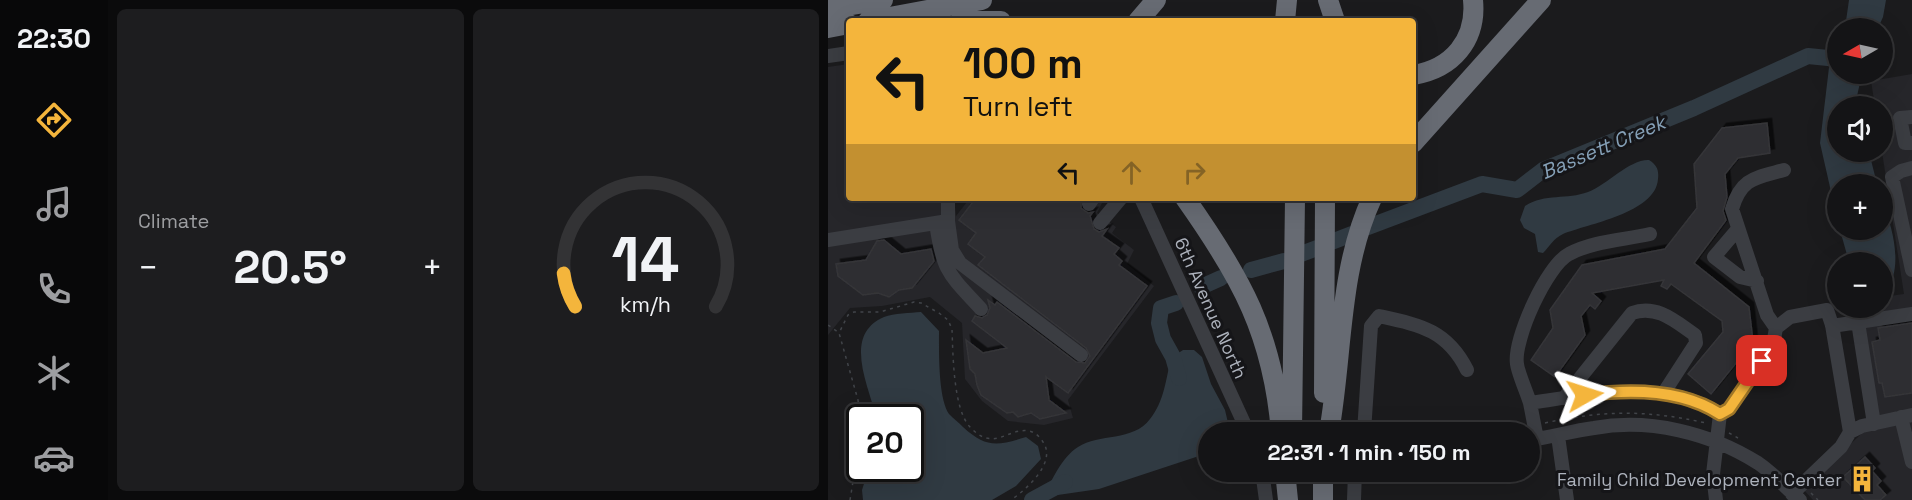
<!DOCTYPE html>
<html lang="en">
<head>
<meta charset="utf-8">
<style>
	:root { --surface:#141416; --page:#1d1d1f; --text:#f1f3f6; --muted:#9d9ea1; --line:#333335; --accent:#f4b53c }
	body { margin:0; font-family:"Space Grotesk",sans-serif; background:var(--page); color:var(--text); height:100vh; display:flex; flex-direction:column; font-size:22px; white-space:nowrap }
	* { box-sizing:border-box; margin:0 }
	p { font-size:20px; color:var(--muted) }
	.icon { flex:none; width:33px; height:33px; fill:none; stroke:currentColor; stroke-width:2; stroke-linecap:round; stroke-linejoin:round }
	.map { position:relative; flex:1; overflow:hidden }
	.sheet { display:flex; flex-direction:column; gap:9px; padding:9px; background:#0b0b0c; width:720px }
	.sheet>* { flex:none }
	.hud { position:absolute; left:18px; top:18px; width:570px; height:183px; border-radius:6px; box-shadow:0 6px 24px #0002,0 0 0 2px var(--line); background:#f4b53c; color:#111; overflow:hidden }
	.needle { width:39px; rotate:261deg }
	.tools { position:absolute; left:999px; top:18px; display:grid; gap:12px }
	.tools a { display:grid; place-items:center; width:66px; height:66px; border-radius:50%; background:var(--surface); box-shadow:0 6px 24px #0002,0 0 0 2px var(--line); font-size:30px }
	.speed { position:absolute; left:18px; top:404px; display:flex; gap:12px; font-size:30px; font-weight:700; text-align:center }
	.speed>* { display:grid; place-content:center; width:78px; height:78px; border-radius:50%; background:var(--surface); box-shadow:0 6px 24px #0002,0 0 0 2px var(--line); line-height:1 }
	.speed .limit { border:3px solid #111; border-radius:9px; background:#fff; color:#111 }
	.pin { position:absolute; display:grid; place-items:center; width:51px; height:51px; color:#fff; margin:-26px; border-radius:12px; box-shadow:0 3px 9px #0006 }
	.me { position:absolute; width:66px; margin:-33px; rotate:84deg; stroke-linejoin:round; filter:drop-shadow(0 0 4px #0008) }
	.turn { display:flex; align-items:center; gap:21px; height:126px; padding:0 18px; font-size:27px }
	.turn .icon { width:78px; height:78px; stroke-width:2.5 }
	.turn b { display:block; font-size:42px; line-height:51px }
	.lanes { display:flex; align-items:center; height:57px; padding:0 18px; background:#0003; justify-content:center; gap:30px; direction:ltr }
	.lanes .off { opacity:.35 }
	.big { font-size:45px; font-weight:800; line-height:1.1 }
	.sheet .tile { flex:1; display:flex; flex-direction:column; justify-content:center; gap:9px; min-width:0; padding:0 21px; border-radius:9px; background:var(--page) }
	.sheet .dial { align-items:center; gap:0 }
	.dial svg { height:156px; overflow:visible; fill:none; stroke:var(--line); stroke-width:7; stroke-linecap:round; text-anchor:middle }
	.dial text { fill:var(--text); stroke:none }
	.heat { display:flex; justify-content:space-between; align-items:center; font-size:33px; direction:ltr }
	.sheet .tiles { flex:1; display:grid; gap:9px; grid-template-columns:repeat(2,1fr) }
	.trip { position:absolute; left:370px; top:422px; width:342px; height:60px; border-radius:30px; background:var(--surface); box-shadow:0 6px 24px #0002,0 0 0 2px var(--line); font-weight:800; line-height:60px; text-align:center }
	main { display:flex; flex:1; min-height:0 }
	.menu { display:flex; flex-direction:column; width:108px; justify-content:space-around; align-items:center; background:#080809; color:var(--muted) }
	.menu .icon { width:42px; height:42px }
	.menu .current { color:var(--accent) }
	.menu b { font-size:27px; color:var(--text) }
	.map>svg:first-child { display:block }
	.built { fill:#26262a }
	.water { fill:#303a42 }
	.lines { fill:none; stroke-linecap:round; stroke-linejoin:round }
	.river { stroke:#303a42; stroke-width:16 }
	.building { fill:#2e2e31; stroke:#353539; stroke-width:1.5; filter:url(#shadow) }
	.path { stroke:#414449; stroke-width:1.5; stroke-dasharray:3 4.5; stroke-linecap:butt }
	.minor { stroke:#3b3d42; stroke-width:14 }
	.highway { stroke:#676b73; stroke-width:20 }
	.route-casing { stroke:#9f7627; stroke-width:15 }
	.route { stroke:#f4b53c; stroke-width:10 }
	.labels { text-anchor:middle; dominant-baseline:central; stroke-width:6; stroke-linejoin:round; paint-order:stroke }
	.street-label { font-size:18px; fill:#adb2bc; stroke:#151518 }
	.poi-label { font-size:18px; fill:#adb2bc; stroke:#151518; text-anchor:end }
	.water-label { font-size:20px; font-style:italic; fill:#85a0b7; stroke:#151518 }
</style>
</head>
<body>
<main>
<nav class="menu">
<b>22:30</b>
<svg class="icon current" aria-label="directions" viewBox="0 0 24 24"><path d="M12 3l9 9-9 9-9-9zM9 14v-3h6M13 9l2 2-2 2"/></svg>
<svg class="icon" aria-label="music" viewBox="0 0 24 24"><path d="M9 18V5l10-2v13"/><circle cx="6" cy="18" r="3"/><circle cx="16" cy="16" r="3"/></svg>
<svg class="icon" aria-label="phone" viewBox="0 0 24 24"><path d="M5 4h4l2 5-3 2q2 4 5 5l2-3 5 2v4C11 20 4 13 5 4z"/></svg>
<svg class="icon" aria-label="climate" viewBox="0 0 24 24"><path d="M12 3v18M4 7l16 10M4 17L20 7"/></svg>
<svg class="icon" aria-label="car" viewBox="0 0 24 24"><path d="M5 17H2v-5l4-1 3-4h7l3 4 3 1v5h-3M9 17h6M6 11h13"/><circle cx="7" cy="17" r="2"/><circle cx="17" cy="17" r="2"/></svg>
</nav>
<section class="sheet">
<div class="tiles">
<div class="tile"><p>Climate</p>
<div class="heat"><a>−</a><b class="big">20.5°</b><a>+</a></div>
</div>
<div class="tile dial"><svg viewBox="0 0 100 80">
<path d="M14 69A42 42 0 1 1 86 69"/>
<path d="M14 69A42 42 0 0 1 8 52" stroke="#f4b53c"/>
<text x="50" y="56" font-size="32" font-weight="700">14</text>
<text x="50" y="72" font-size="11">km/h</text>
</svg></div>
</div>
</section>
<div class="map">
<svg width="1084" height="500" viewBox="0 0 1084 500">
	<defs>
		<filter id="shadow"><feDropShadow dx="4.5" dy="-4.5" stdDeviation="0" flood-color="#0009"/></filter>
	</defs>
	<rect width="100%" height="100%" fill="#1b1b1d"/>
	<!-- built -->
	<path class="built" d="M21,64V198H126L128,216L142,198H267L274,203L269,213L288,227L284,233L306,250L299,264L326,286L240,400L245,418L216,425L180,421L154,401L137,379L134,323L102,297L54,306L22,308L0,335V67Z
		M1084,74V500H985L975,489L1049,419L1033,308H1054L1055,297L1076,294L1054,152V106H1047L1043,81Z"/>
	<!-- water -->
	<path class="water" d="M1021,0H1058L1055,17L1050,28H1017Z
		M1009,45L1010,74H1034L1029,96L1032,106H1010V152H1041L1049,184H1010L1009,218L992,143L1002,59Z
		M821,160C829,165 831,170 830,179C828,213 759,224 735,234C725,239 722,246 715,253L710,252L707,234L696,228L692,220L697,206C717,193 739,200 760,192C780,184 802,159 821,160Z
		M1055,204C1065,228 1076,270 1057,292H1055L1054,262H1021L1012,230H1054Z
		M93,312L111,331C111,351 110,398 121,414C125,418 131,423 135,427C158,448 169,446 198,437L210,446L213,459L188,486L164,500H35L34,490L41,468H82V417H48C41,386 14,335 56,317C66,313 82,313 93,312Z
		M355,350H366L374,357L383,384L397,410L401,427L398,432H381V450L371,456L271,489L216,497C223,481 234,457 250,447C271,433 305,442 322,419C336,402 338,379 343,358Z"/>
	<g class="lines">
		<!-- river -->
		<path class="river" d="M540,227L654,184L689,190L715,170L866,108L980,56L1010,59
			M506,241L524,234
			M473,254L489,248
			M423,270L456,261
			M373,287L393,278
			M348,303L333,308L331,323L335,339L345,357L351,378
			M204,500L237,482"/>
	</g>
	<!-- building -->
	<path class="building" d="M939,123L942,153L910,158L897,174L899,197L895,211L898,220L866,263L921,307L925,342L883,394L860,374L895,332L894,321L843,284L839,289L833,286L836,280L764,293L773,301L767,309L762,305L753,316L757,335L727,377L703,360L725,328L722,310L754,265L837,249L869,208L866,164L894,128Z
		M148,198H253V208L260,213L265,212L262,216L266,229L271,232L279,229L274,236L291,248L286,254L294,261L291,265L319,286L240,393L218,377L221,400L238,413L212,419L203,413L190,417L185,412L179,413L153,395L149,385L147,374L142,369L138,340L155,353L179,348L144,321L147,316L154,318L159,315L162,308L160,300L167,305L169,302L248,362L257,363L262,356L258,348L150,265L157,257L140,244L148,233L131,220Z
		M56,240L73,254L103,249L106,261L84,288L71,290L61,297L50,293L35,295L10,276L8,264L38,260L49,241Z
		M1084,323V393L1057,397L1054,383H1051L1044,342L1052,340L1050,328Z
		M1037,457L1047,468L1044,471L1053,481L1049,485L1058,495L1052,500H1037L1015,477Z"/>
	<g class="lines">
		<!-- path -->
		<path class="path" d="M0,325L10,332
			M32,417L30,400L11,333L20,315L26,312H52L86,302L93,303L111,313L120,320L124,329C125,353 125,409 142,427C166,453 180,427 201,431C207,432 212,437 215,442C229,462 199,489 183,500
			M717,423C775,410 820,410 878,423
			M669,432L694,428
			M901,433L910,438
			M983,493L990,500
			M22,500L32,439"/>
		<!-- minor -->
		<path class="minor" d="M0,56L21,53
			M1084,117L1072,118L1077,143H1084
			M1084,168L1073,171L1064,177L1084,270
			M313,198L420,432
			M261,204L265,198
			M120,221L124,250L132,263L253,355
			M108,223C115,272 120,273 153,309
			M272,223L293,198
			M909,230L886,257L912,277L929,281
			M0,240L120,221V198
			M1030,322L1046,424
			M1004,326L1084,314
			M948,328L939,315L904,209C913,178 927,178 956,170
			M736,398L804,313C829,304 848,322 867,335L868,343L835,394
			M702,403C699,393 690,373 689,364C685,340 719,265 741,254C765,241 796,240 822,234
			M892,414L901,409L945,345L948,328L962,317L999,310L1004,325L1022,432L1013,447L964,494
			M1073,417L1084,462
			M536,432L543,326L551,316C592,325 619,330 639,370
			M1022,432L1034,426L1084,415
			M730,436L739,500
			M709,439L702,403C763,394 836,378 892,414L885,474L888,500
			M702,440C723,437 744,431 766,428C822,418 882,433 930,463C945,473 958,488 972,500
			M434,471L438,500
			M526,500L527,471"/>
		<!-- highway -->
		<path class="highway" d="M500,0L507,21
			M0,9L55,0
			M40,21L154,0
			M132,21H173
			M310,21L328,0
			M457,21L459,0
			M0,28L21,24
			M585,75C624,69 649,40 645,0
			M585,143L713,0
			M357,198C413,277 445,334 453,432
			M496,393L497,198
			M464,432L467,198
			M501,432C515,354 510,272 544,198
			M457,471L460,500
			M495,500V471"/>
	</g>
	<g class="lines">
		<!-- route casing -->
		<g class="route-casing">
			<path id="route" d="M757,395C801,389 854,389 892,414L901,409L934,361"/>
		</g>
		<!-- route -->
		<use href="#route" class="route"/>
	</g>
	<!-- icons -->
	<defs>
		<g id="building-bare" transform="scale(2.07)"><path d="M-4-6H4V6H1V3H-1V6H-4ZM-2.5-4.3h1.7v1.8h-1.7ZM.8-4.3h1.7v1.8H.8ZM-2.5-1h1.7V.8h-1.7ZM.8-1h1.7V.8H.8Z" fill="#f4b53c" stroke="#151518" stroke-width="2.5" paint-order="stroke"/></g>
	</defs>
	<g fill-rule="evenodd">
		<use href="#building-bare" x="1034" y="479"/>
	</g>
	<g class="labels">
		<!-- street labels -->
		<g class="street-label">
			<text transform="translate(383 308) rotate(66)">6th Avenue North</text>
		</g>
		<!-- poi labels -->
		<g class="poi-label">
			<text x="1014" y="479">Family Child Development Center</text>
		</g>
		<!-- water labels -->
		<g class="water-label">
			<text transform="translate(775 147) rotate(-23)">Bassett Creek</text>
		</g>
	</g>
</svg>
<div class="tools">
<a><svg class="needle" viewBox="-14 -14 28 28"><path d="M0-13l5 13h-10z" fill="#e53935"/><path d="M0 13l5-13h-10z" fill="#9d9ea1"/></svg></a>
<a><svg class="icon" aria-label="sound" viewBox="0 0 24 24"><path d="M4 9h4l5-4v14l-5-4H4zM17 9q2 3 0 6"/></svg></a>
<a>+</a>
<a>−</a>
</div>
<div class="speed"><div class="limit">20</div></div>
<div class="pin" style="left:934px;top:361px;background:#d93025"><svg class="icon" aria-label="arrive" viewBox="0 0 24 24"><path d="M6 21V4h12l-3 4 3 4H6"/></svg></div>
<svg class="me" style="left:757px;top:395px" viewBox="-20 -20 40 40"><path d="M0-17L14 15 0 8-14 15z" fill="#f4b53c" stroke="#fff" stroke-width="4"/></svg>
<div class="trip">22:31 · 1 min · 150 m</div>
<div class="hud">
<div class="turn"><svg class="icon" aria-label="left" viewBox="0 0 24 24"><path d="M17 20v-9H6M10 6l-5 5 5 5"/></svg><div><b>100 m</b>Turn left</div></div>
<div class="lanes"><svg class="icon" aria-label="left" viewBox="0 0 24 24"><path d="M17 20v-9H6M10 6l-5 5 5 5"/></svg><svg class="icon off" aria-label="ahead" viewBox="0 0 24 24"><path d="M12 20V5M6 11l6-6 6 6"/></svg><svg class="icon off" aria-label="right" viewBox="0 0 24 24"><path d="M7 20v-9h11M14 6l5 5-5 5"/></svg></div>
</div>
</div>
</main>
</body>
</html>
